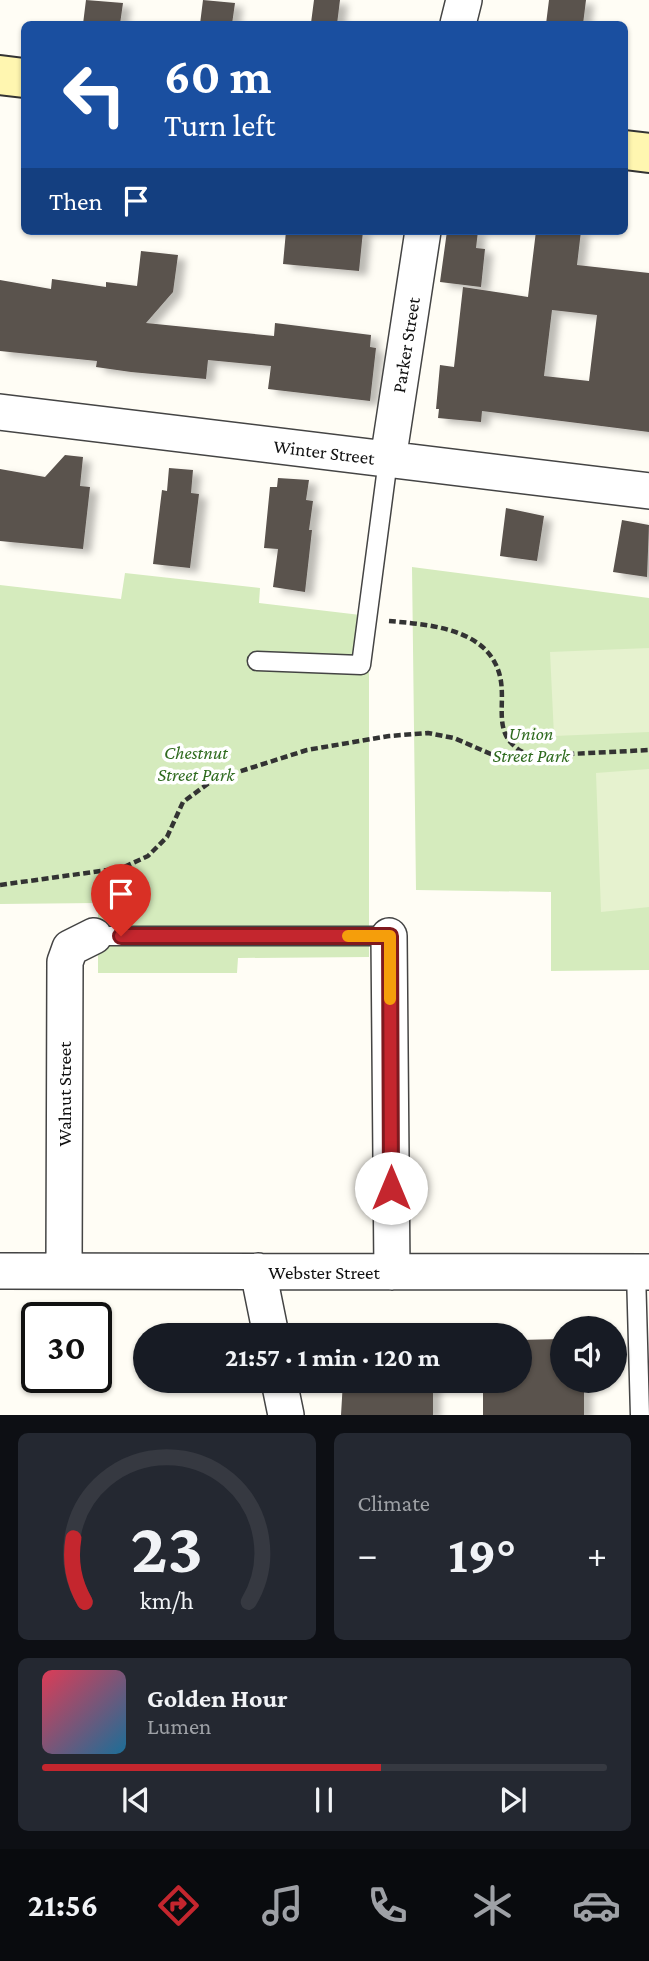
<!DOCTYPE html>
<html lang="en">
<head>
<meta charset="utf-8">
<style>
	:root { --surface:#171b24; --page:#242831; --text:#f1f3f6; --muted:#9ea1a6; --line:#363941; --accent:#c4262e }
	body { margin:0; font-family:"Crimson Pro",serif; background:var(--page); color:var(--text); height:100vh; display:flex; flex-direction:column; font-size:26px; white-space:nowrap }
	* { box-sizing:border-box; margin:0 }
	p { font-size:23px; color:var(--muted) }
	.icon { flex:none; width:38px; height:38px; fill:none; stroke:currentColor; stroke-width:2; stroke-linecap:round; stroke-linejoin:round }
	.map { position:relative; height:1415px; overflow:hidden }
	.details { display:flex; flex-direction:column; gap:18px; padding:18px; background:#0d0f14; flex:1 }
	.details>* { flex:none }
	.hud { position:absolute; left:21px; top:21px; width:607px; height:214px; border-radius:10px; box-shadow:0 2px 5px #0004; background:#1a4fa0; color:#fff; overflow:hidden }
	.controls { position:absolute; left:550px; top:1316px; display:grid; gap:14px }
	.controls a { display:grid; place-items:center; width:77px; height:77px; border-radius:50%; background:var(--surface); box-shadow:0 2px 5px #0004; font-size:35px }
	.speed { position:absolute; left:21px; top:1302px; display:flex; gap:14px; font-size:35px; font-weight:700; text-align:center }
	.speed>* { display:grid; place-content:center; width:91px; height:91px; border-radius:50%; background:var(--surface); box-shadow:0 2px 5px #0004; line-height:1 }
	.speed .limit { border:4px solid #111; border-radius:10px; background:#fff; color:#111 }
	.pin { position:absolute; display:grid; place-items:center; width:60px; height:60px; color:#fff; margin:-72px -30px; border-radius:50% 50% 50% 0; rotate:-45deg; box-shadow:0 0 7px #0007 }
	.pin .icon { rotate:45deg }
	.me { position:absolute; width:77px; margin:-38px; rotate:0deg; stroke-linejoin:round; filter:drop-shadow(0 0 5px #0008) }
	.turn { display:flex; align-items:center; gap:24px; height:147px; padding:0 28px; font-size:32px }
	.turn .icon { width:91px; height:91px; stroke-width:2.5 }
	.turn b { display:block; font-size:49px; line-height:60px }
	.then { display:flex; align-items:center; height:66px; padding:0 28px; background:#0003; gap:14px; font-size:26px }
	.big { font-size:52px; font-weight:700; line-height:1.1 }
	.details .widget { flex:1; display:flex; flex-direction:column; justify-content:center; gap:10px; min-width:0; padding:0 24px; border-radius:10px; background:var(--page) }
	.details .dial { align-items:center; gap:0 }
	.dial svg { height:182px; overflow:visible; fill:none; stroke:var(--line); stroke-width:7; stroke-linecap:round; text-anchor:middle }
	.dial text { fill:var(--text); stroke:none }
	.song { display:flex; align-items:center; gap:21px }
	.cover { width:84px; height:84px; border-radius:10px; background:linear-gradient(135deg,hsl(350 70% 55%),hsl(200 70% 35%)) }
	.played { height:7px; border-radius:4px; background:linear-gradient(90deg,var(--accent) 60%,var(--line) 60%) }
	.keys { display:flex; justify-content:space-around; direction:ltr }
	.heat { display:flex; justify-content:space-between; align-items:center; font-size:38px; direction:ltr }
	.details .tiles { flex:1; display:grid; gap:18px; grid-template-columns:1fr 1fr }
	.widget:last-child { grid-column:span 2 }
	.trip { position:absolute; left:133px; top:1323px; width:399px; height:70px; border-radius:35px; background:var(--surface); box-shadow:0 2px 5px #0004; font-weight:700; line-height:70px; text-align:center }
	.tab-bar { display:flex; height:112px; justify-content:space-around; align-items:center; background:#090b0e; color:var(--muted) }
	.tab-bar .icon { width:49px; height:49px }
	.tab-bar .on { color:var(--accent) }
	.tab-bar b { font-size:32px; color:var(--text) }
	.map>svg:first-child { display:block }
	.green { fill:#d5ebbd }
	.pitch { fill:#e6f2cf }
	.building { fill:#5a524d; fill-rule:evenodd; filter:url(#shadow) }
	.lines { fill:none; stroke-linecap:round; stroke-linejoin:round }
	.lane-casing { stroke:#444; stroke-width:21 }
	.street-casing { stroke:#444; stroke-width:38 }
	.secondary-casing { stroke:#333; stroke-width:42 }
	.path { stroke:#333; stroke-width:4.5; stroke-dasharray:7 3.5; stroke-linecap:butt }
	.lane { stroke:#fff; stroke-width:18 }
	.street { stroke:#fff; stroke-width:35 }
	.secondary { stroke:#fff6b0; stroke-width:38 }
	.route-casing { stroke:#7f191e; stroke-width:18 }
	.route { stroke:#c4262e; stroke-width:12 }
	.slow { stroke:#f59e0b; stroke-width:12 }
	.labels { text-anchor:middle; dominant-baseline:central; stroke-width:7; stroke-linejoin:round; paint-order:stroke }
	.street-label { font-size:19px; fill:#111; stroke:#fff }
	.park-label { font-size:19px; font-style:italic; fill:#2f6b1f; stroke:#fff }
</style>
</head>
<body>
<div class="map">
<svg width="649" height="1415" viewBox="0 0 649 1415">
	<defs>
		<filter id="shadow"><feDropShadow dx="8" dy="4.5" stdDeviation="3.5" flood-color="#0004"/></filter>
	</defs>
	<rect width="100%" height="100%" fill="#fffdf5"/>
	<!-- green -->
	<path class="green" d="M412,567L649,598V970L551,971V892L416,890Z
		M125,573L260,588L259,603L369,616V957L238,958L237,973H98V903L0,904V585L121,599Z"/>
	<!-- pitch -->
	<path class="pitch" d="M649,648V732L554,736L550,652Z
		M649,769V907L601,912L596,773Z"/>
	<!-- building -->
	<path class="building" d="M86,0L123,3L120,24H83Z
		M203,0L235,3L232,24H200Z
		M314,0H340L337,24L311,23Z
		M549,0H586L583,24H546Z
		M286,231H363L359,271L283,264Z
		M447,231H478L476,248L485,249L481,287L440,282Z
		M536,231H581L577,265L649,273V432L482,411L481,422L438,418L439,409H436L440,365L454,367L463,287L528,297ZM552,310L597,315L589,381L544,376Z
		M141,251L178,255L173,292L146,323L274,336L275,323L371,335L370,347L376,348L370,401L268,389L271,366L208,360L206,379L131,372L96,367L97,361L0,351V280L51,289L52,279L106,287V282L137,286Z
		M65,455L83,457L80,486L90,487L83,549L0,541V469L45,477Z
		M169,468L193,470L191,493L199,494L190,568L153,564L162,490L167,491Z
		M278,478L309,480L306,500L313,501L309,530H312L305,592L273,587L278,549L264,548L270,487H277Z
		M506,508L544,516L537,561L500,556Z
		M622,520L649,525L647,577L613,572Z
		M562,1339V1381H573V1388L584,1387V1415H483V1381H520V1340Z
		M343,1381H433V1415H341Z"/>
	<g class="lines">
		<!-- lane casing -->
		<g class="lane-casing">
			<path id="lane" d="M257,661L361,665L388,460
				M94,936H389
				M636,1272L640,1415"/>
		</g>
		<!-- street casing -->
		<g class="street-casing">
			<path id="street" d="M458,24L464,0
				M0,412L649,491
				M388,460L423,231
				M389,936L392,1272
				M64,1269L65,962L70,948L94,936
				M0,1271L649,1272
				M258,1271L271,1335
				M279,1381L286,1415"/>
		</g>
		<!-- secondary casing -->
		<g class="secondary-casing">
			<path id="secondary" d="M0,75L24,78
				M625,150L649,153"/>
		</g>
		<!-- path -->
		<path class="path" d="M389,621C423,624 477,627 495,663C514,698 482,736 531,756L649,750
			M0,885L122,868L148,856L167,837L183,802L213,780L307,750L389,736L428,733L454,738L500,758L531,756"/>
		<!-- lane -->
		<use href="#lane" class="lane"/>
		<!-- street -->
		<use href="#street" class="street"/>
		<!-- secondary -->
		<use href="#secondary" class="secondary"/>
	</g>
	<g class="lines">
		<!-- route casing -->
		<g class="route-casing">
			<path id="route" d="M121,936H390L391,1188"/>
		</g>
		<!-- route -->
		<use href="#route" class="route"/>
		<!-- slow -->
		<path class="slow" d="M348,936H390V999"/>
	</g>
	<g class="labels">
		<!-- street labels -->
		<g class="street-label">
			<text transform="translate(406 345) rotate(-81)">Parker Street</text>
			<text transform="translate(324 452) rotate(7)">Winter Street</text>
			<text transform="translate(64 1094) rotate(-90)">Walnut Street</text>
			<text x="324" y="1272">Webster Street</text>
		</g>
		<!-- park labels -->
		<g class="park-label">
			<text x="531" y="733">Union<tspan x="531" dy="22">Street Park</tspan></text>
			<text x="196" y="752">Chestnut<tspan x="196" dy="22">Street Park</tspan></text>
		</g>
	</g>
</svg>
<div class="controls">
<a><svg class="icon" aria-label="sound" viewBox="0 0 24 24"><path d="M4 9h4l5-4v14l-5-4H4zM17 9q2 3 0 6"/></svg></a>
</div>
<div class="speed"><div class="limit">30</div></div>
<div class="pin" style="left:121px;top:936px;background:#d93025"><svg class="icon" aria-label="arrive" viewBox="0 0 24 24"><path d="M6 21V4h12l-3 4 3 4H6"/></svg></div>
<svg class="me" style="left:391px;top:1188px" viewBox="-20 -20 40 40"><circle r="19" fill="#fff"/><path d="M0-13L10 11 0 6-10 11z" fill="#c4262e"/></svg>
<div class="trip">21:57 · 1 min · 120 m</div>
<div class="hud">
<div class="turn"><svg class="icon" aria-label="left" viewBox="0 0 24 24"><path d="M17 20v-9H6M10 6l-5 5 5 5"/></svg><div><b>60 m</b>Turn left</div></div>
<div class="then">Then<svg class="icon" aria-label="arrive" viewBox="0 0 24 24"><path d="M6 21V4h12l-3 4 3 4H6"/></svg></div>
</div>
</div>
<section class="details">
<div class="tiles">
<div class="widget dial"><svg viewBox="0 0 100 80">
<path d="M14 69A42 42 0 1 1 86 69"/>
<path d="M14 69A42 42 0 0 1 9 41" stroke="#c4262e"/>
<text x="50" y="56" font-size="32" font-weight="700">23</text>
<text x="50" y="72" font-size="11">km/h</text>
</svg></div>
<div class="widget"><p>Climate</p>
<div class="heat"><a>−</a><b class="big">19°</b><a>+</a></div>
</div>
<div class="widget">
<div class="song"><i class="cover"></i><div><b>Golden Hour</b><p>Lumen</p></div></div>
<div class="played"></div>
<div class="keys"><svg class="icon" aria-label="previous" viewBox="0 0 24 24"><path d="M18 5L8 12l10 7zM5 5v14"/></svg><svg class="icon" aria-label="pause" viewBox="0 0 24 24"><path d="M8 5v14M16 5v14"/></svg><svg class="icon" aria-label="next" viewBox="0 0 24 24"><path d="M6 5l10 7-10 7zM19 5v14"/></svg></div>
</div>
</div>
</section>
<nav class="tab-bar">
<b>21:56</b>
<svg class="icon on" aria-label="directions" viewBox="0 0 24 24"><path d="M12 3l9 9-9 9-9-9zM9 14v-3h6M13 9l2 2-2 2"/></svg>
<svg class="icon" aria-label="music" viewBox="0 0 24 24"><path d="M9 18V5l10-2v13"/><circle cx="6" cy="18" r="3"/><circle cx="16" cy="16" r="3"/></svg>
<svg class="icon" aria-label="phone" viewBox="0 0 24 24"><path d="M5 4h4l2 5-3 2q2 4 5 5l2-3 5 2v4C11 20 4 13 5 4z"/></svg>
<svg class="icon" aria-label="climate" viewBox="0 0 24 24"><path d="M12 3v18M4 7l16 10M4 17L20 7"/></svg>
<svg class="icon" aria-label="car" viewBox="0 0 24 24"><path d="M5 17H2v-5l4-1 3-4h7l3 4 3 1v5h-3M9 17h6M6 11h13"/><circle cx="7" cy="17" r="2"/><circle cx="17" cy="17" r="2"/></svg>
</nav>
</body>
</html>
